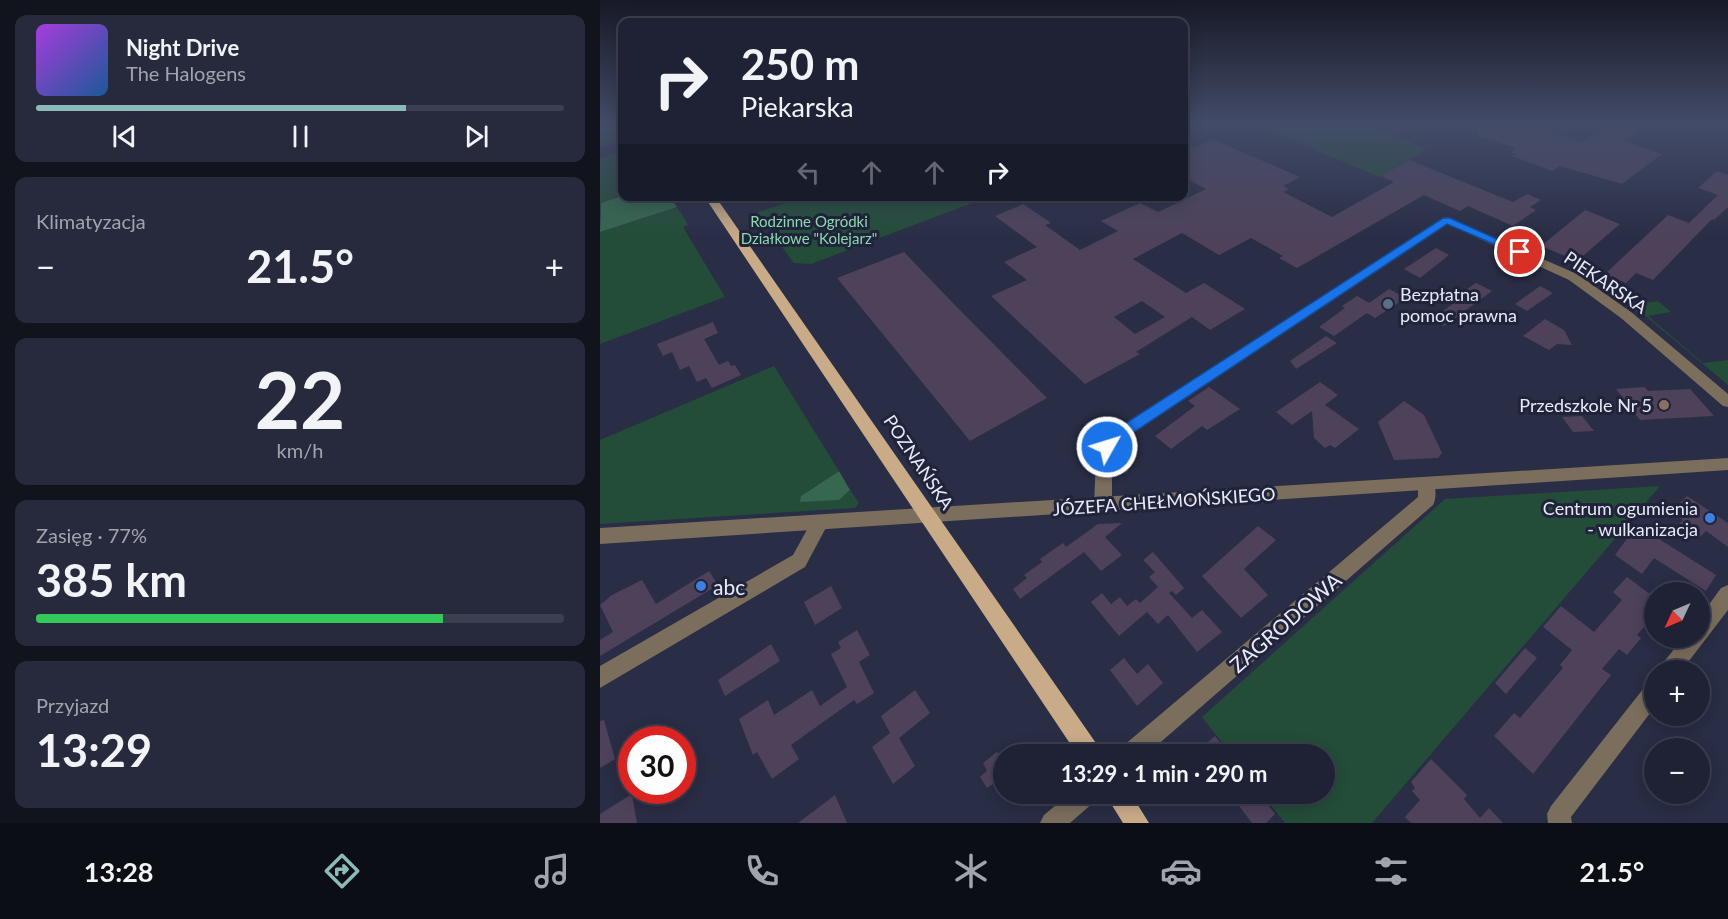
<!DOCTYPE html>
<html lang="pl">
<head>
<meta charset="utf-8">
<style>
	:root { --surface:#1f2234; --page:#272a3c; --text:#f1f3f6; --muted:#a1a4ac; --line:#3c3f4f; --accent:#8bbbb9 }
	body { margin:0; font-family:Lato,sans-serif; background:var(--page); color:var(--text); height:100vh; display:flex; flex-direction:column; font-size:22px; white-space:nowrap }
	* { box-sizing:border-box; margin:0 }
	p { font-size:20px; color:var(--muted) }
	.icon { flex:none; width:33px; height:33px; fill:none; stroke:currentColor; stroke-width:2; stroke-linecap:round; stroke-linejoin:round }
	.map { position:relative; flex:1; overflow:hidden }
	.sheet { display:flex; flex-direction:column; gap:15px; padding:15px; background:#11131d; width:600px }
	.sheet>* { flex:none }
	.top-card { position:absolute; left:18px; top:18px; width:570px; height:183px; border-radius:12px; box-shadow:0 3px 15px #0003,0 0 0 2px var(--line); background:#1f2234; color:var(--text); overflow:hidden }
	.needle { width:39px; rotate:226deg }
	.buttons { position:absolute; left:1044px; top:582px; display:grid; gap:12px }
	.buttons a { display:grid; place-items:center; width:66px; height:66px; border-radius:50%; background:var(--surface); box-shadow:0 3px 15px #0003,0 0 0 2px var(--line); font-size:30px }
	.speed { position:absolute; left:18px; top:726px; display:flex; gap:12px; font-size:30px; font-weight:700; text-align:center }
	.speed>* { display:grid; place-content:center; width:78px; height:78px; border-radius:50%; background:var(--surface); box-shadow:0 3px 15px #0003,0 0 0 2px var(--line); line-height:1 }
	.speed .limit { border:9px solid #d22; background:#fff; color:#111 }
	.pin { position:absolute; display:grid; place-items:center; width:51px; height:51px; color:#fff; margin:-26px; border:3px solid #fff; border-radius:50%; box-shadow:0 2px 6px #0007 }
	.me { position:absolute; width:66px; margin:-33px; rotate:51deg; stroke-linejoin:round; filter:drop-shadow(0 0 4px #0008) }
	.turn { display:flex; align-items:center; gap:21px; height:126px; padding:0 24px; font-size:27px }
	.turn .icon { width:78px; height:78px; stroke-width:2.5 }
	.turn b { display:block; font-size:42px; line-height:51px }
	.lanes { display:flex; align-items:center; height:57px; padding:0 24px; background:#0003; justify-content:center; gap:30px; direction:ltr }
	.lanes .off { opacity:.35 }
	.big { font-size:45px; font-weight:700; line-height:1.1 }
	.sheet .tile { flex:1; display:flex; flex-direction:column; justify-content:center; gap:9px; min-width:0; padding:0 21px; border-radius:12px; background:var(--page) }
	.sheet .dial { align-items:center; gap:0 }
	.dial b { font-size:78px; line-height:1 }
	.song { display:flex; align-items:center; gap:18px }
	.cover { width:72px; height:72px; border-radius:9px; background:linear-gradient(135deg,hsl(280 70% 55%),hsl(210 70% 35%)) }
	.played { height:6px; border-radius:3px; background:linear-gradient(90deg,var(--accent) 70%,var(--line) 70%) }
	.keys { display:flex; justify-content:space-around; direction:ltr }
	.heat { display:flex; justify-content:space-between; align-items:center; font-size:33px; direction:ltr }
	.charge { height:9px; border-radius:4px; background:linear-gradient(90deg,#34c759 77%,var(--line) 0) }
	.trip { position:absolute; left:393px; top:744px; width:342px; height:60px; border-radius:30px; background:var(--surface); box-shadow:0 3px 15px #0003,0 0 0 2px var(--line); font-weight:700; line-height:60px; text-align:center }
	.tab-bar { display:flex; height:96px; justify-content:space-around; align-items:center; background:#0c0e15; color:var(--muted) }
	.tab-bar .icon { width:42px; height:42px }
	.tab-bar .on { color:var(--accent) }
	.tab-bar b { font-size:27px; color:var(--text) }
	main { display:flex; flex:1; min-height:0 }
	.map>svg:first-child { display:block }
	.green { fill:#234d38 }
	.forest { fill:#35684e }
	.building { fill:#4e425b; fill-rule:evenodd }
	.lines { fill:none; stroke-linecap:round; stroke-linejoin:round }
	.minor { fill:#7c6e5d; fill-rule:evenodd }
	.tertiary { fill:#7c6e5d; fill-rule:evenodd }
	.primary { fill:#caab88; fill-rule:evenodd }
	.route { fill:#1a73e8; stroke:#114b97; stroke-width:1.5 }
	.service-dot { fill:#5c6f8a; stroke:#20233a; stroke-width:2 }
	.education-dot { fill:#8d6e63; stroke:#20233a; stroke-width:2 }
	.shop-dot { fill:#3f7fe0; stroke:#20233a; stroke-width:2 }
	.labels { text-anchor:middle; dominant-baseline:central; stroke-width:6; stroke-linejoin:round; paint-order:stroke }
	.far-park-label { font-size:15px; fill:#8adaaf; stroke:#20233a }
	.street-label { font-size:18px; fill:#e6eaf9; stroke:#20233a }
	.poi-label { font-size:18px; fill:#e6eaf9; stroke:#20233a; text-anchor:end }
	.near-poi-label { font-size:21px; fill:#e6eaf9; stroke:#20233a; text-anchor:start }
	.near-street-label { font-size:21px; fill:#e6eaf9; stroke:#20233a }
</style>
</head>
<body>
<main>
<section class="sheet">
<div class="tile">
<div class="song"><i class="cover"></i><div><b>Night Drive</b><p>The Halogens</p></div></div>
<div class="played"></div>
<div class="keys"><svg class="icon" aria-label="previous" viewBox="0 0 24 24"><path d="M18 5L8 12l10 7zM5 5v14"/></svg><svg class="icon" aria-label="pause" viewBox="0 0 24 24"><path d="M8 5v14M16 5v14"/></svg><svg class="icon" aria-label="next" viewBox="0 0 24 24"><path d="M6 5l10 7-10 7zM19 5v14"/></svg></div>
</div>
<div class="tile"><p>Klimatyzacja</p>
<div class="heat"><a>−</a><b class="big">21.5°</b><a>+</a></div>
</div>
<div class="tile dial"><b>22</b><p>km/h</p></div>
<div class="tile"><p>Zasięg · 77%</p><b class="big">385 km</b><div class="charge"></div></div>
<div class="tile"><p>Przyjazd</p><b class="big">13:29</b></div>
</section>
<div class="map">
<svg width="1128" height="823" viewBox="0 0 1128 823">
	<rect width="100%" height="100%" fill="#292d45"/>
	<!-- green -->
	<path class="green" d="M0,123H22V141L0,147Z
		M698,123H765L827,149L779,177L671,131Z
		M22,151V196L1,203L0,211V158Z
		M205,196H388V197L211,264L194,263L156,213Z
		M77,207L88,225L83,227L125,297L0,344V232Z
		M1058,301L1071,312L1048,316L1103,363L1128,360V385L1042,313L1030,310L1033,305Z
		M174,366L239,471L201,496L238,500L250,490L259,503L255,508L0,524V440Z
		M1060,486L772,823H685L662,794H724V754H631L602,717L845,499Z"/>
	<!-- forest -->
	<path class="forest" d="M22,196L70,197L77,207L0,232L1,203Z
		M239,471L250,490L239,500L200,502L201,496Z"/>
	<!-- building -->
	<path class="building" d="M879,123H952L942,129L981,142L1012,123H1050L1024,141L1062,154L1022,184L960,166L952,171L912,156L917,154L911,152L917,148L877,136Z
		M612,139L700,177L683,186L689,189L683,192L732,217L794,182L781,176L809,160L913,202L927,194L941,200L930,207L936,210L913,226L868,206L860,211L824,195L697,268L679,258L683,256L651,238L619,255L582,233L533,259L586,293L604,283L645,309L610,330L592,317L536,352L540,354L485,384L391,296L427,280L404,262L437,247L395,216L423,204L451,223L445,225L480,250L518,231L501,221L540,203L558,212L606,189L584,177V148L589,145L595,148ZM542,301L565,317L535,334L514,317Z
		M1117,171L1128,175V207L1114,220L1112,219L1053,280L1036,273L1026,283L1005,274L1068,215L1089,223L1118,195L1098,188Z
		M985,210L1020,224L977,261L941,246Z
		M836,248L849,255L820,278L804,269Z
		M304,252L350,300L447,398L370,441L237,278Z
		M876,283L892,291L844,326L832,319L865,295L861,293Z
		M940,286L953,293L927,311L915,304Z
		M789,289L806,298L775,318L767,313L734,336L719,327L745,308L742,306L757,296L769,303Z
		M945,319L964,330L972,345L957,344L949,350L923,336Z
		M113,322L118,333L104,339L119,365L128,361L131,366L135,365L141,375L112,388L106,378L97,382L89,366L80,370L72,352L63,356L57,344Z
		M726,336L737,343L696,369L690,361Z
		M720,382L738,395L725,405L759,429L735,448L730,445L725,448L714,438L712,411L692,425L676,412Z
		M609,387L640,409L607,430L602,426L571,449L555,436L595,406L588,401Z
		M1045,387L1048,391L1090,389L1114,416L1040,420L1016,389Z
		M804,401L824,415L842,453L838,458L794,460L778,422Z
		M982,416L994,431L973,432L962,417Z
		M1087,496L1128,523V547L1106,531L1099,538L1079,524L1083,520L1071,512Z
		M522,523L505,537L522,555L501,571L484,552L420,599L413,589L427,578L424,575L442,562L440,559L463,543L466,547L498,524Z
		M1037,525L1116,575L1106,591L1054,558L1042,574L1015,555Z
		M658,526L676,540L644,569L668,595L641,618L602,576Z
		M553,552L584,588L576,595L572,591L569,593L592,618L602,610L622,632L597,652L568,615L558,624L547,612L519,636L491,602L502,593L511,604L520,597L527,606L536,599L540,603L558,587L549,577L555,572L543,560Z
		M109,571L118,585L0,656V640L13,632L0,605L12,595L42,580L56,604Z
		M1027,577L1054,597V615L1037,635L1041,638L1027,655L1019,649L1002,669L1011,675L933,774L894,736L914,713L920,718L963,668L960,665L972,650L943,627L961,606L994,632L1022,600L1013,592Z
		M231,586L242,608L215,625L204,602Z
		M257,630L270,655L259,662L274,693L257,704L254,700L191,745L199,759L172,779L157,752L153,755L139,719L168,700L174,715L212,690L220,706L247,687L231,654L241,648L238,642Z
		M171,644L180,661L125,696L118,680Z
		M925,648L937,658L906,694L895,683Z
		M524,658L537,674L548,664L563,683L537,706L510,670Z
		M315,690L330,713L299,738L315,766L293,784L272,747L290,733L281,716Z
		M4,720L15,759L0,768V721Z
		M615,736L629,754H594Z
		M397,752L404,763V799L394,783L387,788L380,777L387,771L383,763Z
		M831,759L867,795L864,799L880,818L889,808L903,823H811L805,817L820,800L812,791L815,788L811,782Z
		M32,794L37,823H0V814Z
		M630,794H659L675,814L666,823H652Z
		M235,795L247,823H198Z"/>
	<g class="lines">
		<!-- minor -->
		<path class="minor" d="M847,217L977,274L1031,312L1128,394V407L1123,406L1021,318L969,280L848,224L520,442L512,457V505L509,510L503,512L497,510L494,505L496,457L508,434Z
			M826,477L832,479C836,487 837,497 833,505L547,754H520L523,746L818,497V484L820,479Z
			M220,515L226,517L229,522L205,567L0,688V666L193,555L214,517Z
			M1128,585V610L1082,670H1060L1063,663L1083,638H1100V617L1121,588Z
			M1054,680V708L971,817L972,823H948L947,814L951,806L1047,684Z
			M469,794H498L494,802L470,823H440L444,815Z"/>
		<!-- tertiary -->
		<path class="tertiary" d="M1128,458V470L0,544V528Z"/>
		<!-- primary -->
		<path class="primary" d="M104,196H115L498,746L501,754H477Z
			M505,794H531L549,823H523Z"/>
	</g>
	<!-- sky -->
	<linearGradient id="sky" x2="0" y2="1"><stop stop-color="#171926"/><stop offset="0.52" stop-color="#434c68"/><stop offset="1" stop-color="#434c68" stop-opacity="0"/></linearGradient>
	<rect width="1128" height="238" fill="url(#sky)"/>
	<!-- route -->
	<path class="route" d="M843,218H850L926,252L917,254L847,224L519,442L512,451H502L500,447L509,434Z"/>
	<!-- markers -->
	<circle class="service-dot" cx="788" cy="304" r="6"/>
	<circle class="education-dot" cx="1064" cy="405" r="6"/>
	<g class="shop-dot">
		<circle cx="1110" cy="518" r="6"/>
		<circle cx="101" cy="586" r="6"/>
	</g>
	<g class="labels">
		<!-- far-park labels -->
		<g class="far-park-label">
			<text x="209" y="221">Rodzinne Ogródki<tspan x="209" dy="17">Działkowe "Kolejarz"</tspan></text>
		</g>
		<!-- street labels -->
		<g class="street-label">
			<text transform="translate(1006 282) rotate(34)">PIEKARSKA</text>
			<text transform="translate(319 462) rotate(56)">POZNAŃSKA</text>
			<text transform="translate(564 501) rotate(-4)">JÓZEFA CHEŁMOŃSKIEGO</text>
		</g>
		<!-- poi labels -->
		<g class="poi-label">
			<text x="800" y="294" text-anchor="start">Bezpłatna<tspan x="800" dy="21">pomoc prawna</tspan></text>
			<text x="1052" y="405">Przedszkole Nr 5</text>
			<text x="1098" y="508">Centrum ogumienia<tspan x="1098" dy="21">- wulkanizacja</tspan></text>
		</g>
		<!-- near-poi labels -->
		<g class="near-poi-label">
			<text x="113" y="586">abc</text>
		</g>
		<!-- near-street labels -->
		<g class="near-street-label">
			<text transform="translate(685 622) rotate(-41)">ZAGRODOWA</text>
		</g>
	</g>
</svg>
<div class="buttons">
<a><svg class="needle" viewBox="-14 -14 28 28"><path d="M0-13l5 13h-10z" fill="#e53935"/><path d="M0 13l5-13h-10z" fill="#a1a4ac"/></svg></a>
<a>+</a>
<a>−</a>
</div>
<div class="speed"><div class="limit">30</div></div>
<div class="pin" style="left:920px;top:252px;background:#d93025"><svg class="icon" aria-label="arrive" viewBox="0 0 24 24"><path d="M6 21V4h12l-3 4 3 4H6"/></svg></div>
<svg class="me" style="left:507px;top:447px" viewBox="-20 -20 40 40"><circle r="17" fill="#1a73e8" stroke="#fff" stroke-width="3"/><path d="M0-11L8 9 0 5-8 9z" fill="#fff"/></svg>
<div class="trip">13:29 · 1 min · 290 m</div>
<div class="top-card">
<div class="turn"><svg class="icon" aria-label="right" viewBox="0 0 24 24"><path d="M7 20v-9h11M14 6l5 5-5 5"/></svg><div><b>250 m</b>Piekarska</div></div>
<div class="lanes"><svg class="icon off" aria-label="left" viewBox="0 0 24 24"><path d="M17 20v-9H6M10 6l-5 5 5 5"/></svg><svg class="icon off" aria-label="ahead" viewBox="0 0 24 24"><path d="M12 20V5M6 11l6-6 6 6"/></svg><svg class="icon off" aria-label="ahead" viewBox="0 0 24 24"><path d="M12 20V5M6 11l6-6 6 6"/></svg><svg class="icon" aria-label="right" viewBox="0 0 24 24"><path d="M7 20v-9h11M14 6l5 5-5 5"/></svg></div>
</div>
</div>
</main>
<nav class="tab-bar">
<b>13:28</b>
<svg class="icon on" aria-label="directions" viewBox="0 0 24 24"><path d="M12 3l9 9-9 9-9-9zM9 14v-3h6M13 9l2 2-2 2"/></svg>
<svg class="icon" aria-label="music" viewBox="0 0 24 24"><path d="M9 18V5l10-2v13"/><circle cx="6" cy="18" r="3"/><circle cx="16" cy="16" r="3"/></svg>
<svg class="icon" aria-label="phone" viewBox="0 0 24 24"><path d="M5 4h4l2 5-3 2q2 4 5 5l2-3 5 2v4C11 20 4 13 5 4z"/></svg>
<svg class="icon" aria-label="climate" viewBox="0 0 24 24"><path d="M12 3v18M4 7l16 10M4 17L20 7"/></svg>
<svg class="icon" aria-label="car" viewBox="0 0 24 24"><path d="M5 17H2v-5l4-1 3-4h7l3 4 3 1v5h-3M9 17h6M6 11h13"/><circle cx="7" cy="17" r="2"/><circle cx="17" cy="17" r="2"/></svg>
<svg class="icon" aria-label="filters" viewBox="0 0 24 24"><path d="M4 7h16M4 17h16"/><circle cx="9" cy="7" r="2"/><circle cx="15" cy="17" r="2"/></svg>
<b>21.5°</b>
</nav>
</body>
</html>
